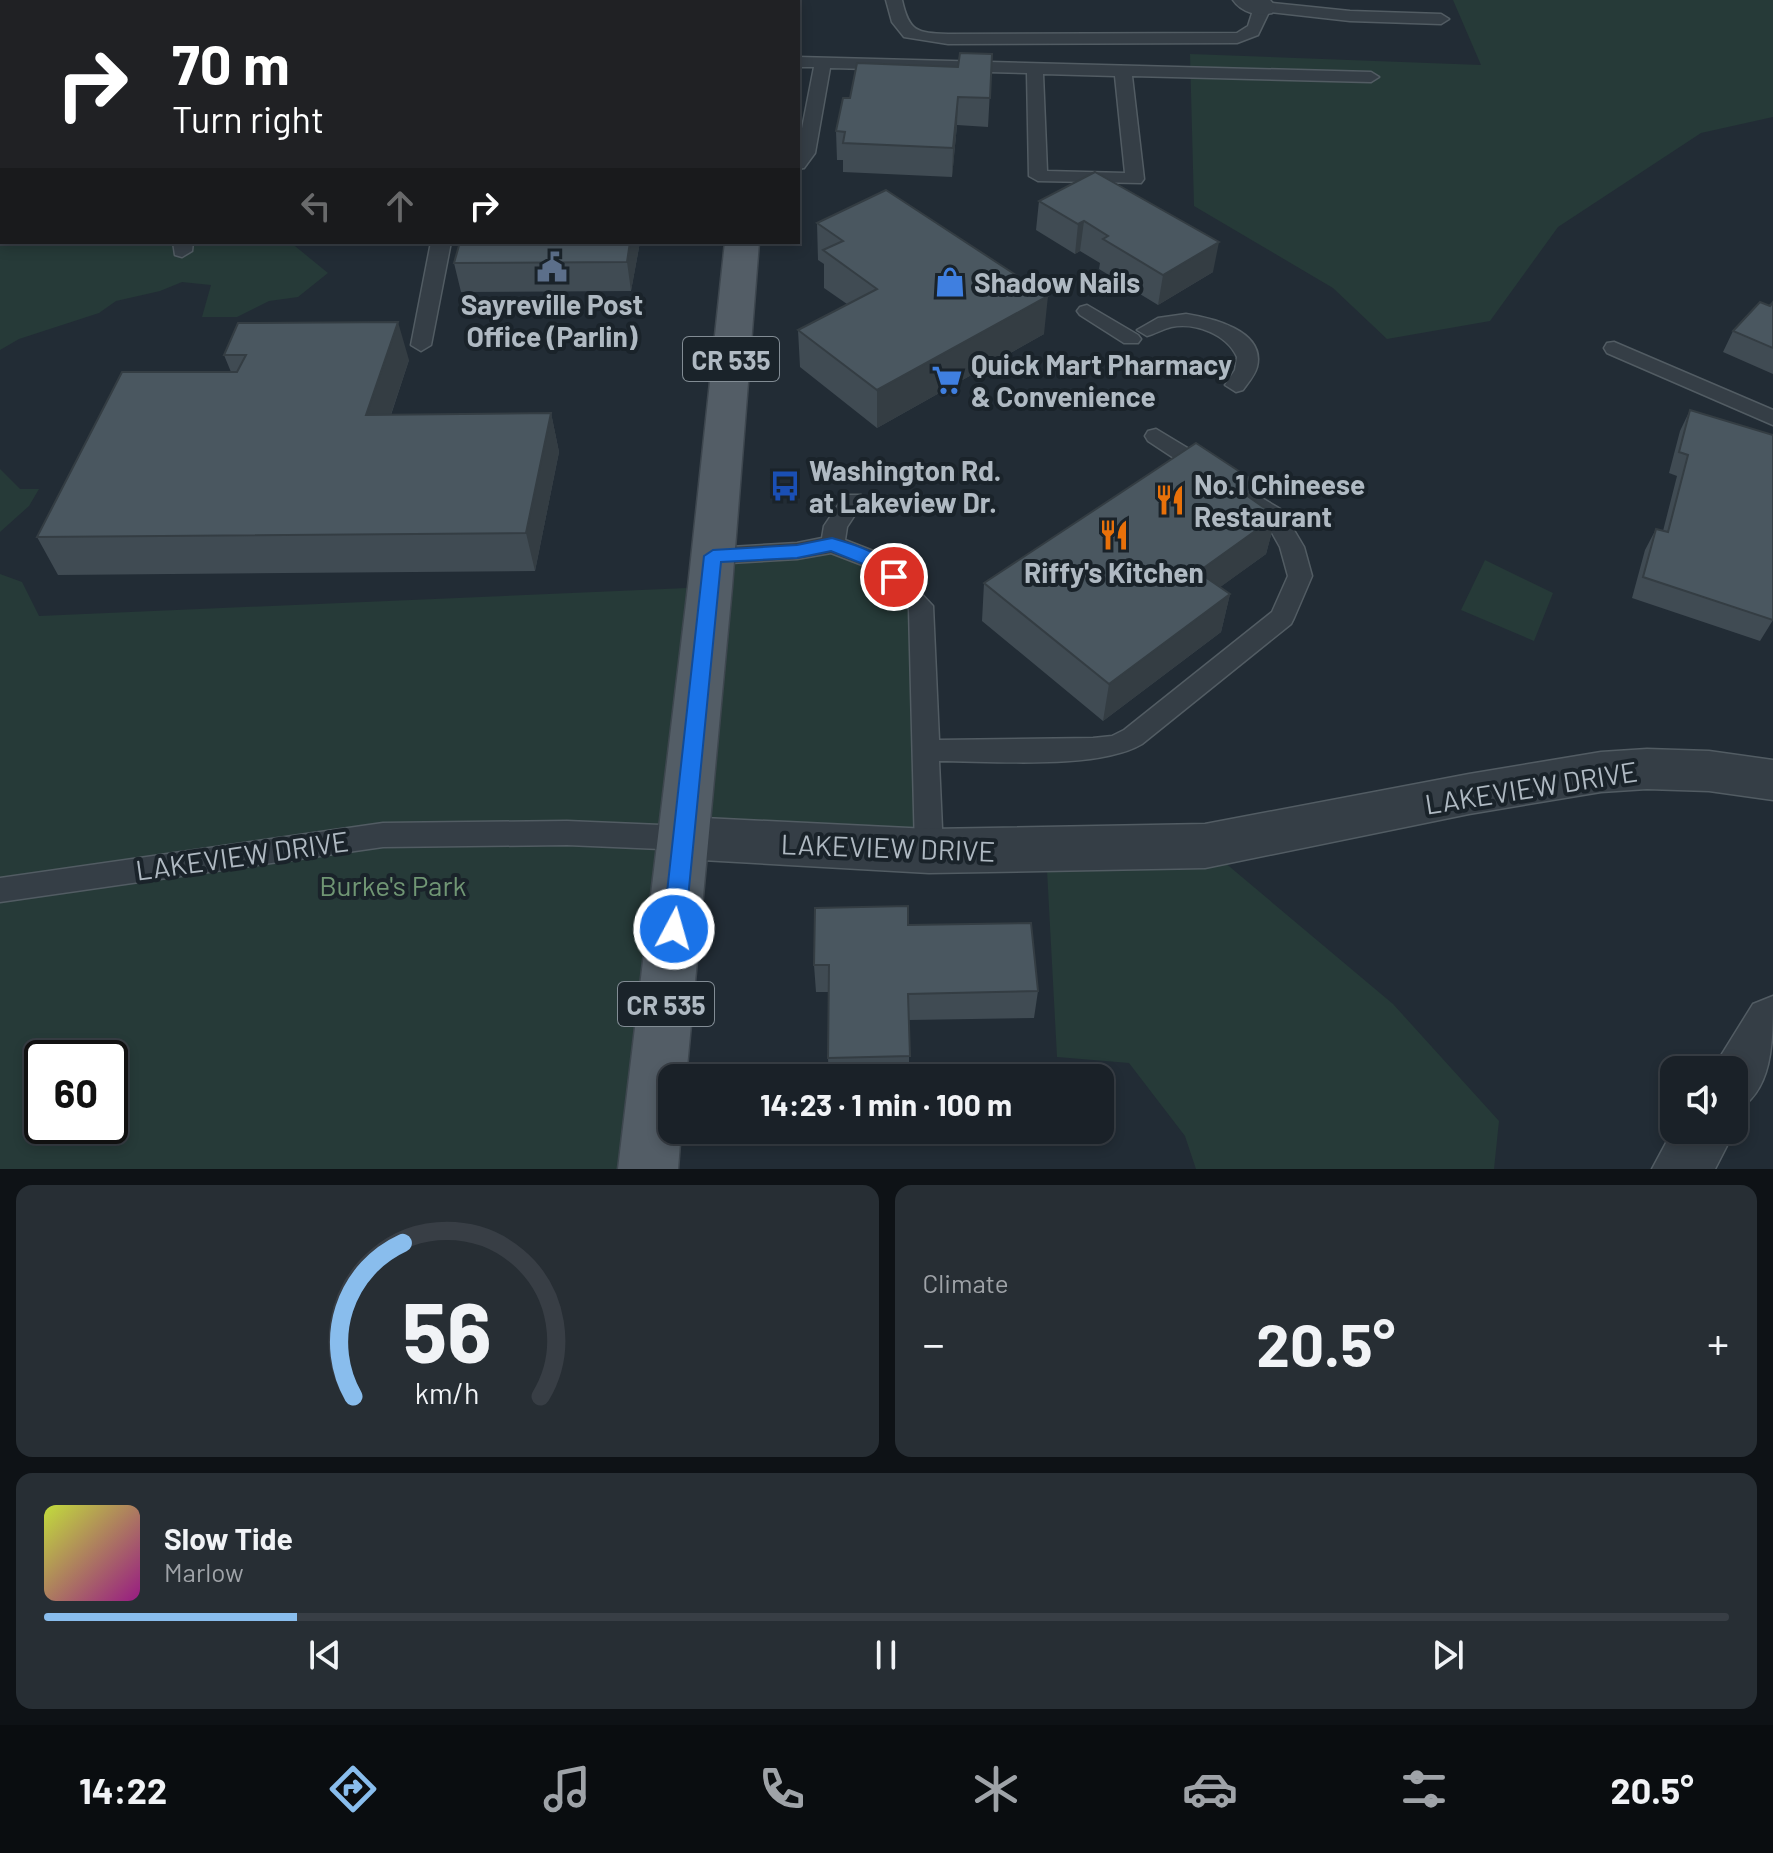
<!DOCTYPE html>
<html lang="en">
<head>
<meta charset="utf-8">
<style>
	:root { --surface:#1a2128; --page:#272e34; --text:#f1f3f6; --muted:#9fa3a8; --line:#383e45; --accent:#89bded }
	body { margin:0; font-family:Barlow,sans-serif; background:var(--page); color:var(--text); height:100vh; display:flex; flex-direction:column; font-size:30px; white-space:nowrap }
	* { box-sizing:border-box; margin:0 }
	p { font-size:26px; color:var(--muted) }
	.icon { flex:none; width:44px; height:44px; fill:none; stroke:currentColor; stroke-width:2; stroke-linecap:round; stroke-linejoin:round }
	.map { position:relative; height:1169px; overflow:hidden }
	.sheet { display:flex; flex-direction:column; gap:16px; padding:16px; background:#0e1216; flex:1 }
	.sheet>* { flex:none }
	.hud { position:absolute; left:0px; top:0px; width:800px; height:244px; box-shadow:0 4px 12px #0003,0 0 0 2px var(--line); background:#202124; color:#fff; overflow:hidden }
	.controls { position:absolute; left:1660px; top:1056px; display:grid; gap:16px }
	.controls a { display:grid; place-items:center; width:88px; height:88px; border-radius:16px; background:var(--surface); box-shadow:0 4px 12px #0003,0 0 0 2px var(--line); font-size:40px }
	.speed { position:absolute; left:24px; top:1040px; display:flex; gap:16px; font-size:40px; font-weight:700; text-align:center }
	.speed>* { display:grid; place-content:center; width:104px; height:104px; border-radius:50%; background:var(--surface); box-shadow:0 4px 12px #0003,0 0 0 2px var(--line); line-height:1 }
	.speed .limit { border:4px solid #111; border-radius:12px; background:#fff; color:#111 }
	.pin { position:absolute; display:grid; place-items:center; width:68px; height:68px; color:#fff; margin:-34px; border:4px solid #fff; border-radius:50%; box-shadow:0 2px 8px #0007 }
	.me { position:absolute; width:88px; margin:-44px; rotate:6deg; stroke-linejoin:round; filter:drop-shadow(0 0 6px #0008) }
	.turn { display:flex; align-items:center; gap:28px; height:168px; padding:0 40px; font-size:36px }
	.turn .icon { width:104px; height:104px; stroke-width:2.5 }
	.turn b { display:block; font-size:56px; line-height:68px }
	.lanes { display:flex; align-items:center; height:76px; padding:0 40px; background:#0003; justify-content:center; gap:40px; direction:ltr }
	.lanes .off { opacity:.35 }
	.big { font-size:60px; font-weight:700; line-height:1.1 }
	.sheet .widget { flex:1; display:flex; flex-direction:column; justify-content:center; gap:12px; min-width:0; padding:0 28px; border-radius:16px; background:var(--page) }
	.sheet .dial { align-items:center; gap:0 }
	.dial svg { height:208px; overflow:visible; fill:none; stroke:var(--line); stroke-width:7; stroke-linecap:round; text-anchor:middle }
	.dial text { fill:var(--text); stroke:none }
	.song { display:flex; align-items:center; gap:24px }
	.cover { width:96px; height:96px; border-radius:12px; background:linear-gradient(135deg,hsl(70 70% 55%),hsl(310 70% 35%)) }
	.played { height:8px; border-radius:4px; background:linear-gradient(90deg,var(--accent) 15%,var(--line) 15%) }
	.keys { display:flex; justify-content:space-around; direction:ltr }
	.heat { display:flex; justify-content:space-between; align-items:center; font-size:44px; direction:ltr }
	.sheet .tiles { flex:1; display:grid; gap:16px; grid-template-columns:1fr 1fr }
	.widget:last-child { grid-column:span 2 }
	.trip { position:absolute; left:658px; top:1064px; width:456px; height:80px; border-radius:16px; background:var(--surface); box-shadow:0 4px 12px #0003,0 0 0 2px var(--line); font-weight:700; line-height:80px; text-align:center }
	.tabs { display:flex; height:128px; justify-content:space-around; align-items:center; background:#0a0d10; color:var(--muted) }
	.tabs .icon { width:56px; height:56px }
	.tabs .on { color:var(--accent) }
	.tabs b { font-size:36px; color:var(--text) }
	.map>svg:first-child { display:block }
	.green { fill:#263a38; fill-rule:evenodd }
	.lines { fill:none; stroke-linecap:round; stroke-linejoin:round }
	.lane-casing { stroke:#525c63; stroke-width:3 }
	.street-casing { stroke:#525c63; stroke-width:3 }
	.primary-casing { stroke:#3e474f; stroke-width:3 }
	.lane { fill:#353e46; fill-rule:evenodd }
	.street { fill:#353e46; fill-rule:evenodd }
	.primary { fill:#535d66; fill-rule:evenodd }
	.wall { fill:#404b53 }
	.shaded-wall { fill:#343d43 }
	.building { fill:#4a5760; stroke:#343d43; stroke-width:2 }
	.route { fill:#1a73e8; stroke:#114b97; stroke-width:2 }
	.labels { text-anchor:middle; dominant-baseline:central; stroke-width:8; stroke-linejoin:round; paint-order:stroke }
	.shield { fill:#1a232a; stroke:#828c94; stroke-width:2 }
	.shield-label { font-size:26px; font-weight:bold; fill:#afb9c2 }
	.poi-label { font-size:28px; font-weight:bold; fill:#afb9c2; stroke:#1a232a; text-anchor:start }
	.street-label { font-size:28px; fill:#afb9c2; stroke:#1a232a }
	.park-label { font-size:28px; fill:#709674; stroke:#1a232a }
</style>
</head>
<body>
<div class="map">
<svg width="1773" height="1169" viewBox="0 0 1773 1169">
	<rect width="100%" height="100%" fill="#222c35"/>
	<!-- green -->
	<path class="green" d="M0,0H50L2,2V242H290L328,273L298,297L269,301L237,317H202L211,285L182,282L160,291L116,301L99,313L19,339L0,350Z
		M1453,0H1773V117L1701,133L1558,227L1490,321L1387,339L1333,288L1194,206L1190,54L1481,65Z
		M0,469L20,489H39L29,506L0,532Z
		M832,544L911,592L929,851L684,839L648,1169H0V574L22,582L39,616L710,587L713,556ZM42,1058H110V1126H42Z
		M1485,560L1553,593L1534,641L1461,610Z
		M1205,846L1393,1004L1499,1121L1494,1169H1196L1185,1136L1129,1063L1057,1057L1046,851Z"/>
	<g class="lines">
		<!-- lane casing -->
		<g class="lane-casing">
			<path id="lane" d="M42,0H58L41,2Z
				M192,0H208L209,2H193Z
				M392,0H408V2H392Z
				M677,0H693L676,2Z
				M886,0H902C909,32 917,33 948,34L1237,33L1248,26L1254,7L1262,2L1350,11L1441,14L1449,19L1441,24L1350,21L1269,12L1258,35L1237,43L948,44L904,37L892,22Z
				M798,57L1371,72L1379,77L1371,82L1132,76L1144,179L1141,183L1038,181L1029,176L1027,73L830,68L815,153L804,168L798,169V149L814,67H798ZM1043,74L1115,76L1125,173L1047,171Z
				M173,242H193L192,251L182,257L175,255Z
				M431,242H451L431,345L421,351L411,345Z
				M1087,305L1138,335L1141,339L1138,343H1124L1080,315L1077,311L1080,307Z
				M1186,314C1211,318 1266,330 1257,367C1255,375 1248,383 1243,390L1236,392L1225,385L1235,370L1237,357C1227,334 1195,322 1171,327C1163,329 1155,334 1147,336L1137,330L1158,318Z
				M1614,342L1773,410V425L1607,353L1604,348L1607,343Z
				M1156,429L1214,464L1217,469L1214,474H1198L1148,441L1145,436L1148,431Z
				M1250,491L1282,510L1304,547L1312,576L1294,618L1291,624L1142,744C1098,770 994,761 939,761L943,851L939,859L929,863L919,859L915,851L909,609L870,568L831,553L797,559L713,564L705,562L701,556L705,550L713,548L797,543L822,538L824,526L845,495H861L864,501L847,527L845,540L886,556L933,606L939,740L1093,738L1112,736L1124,730L1272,612L1288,576L1280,547L1266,522L1239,499L1242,493Z
				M567,821L684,826L694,830L698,838L694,846L684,850L567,845L383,847L0,902V878L383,823Z"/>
		</g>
		<!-- street casing -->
		<g class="street-casing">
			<path id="street" d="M1233,0H1270L1276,7L1272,13C1258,17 1241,12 1233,0Z
				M1647,749L1709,751L1773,760V800L1709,791L1647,789L1601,792L1469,814L1205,868L929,873L684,859L666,853L659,838L666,823L684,817L929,829L1205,824L1469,774L1601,752Z
				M1773,996C1773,1043 1773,1092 1734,1112V1070H1712L1753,1004Z
				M1734,1127L1735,1130L1715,1169H1652L1674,1128L1734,1130Z"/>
		</g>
		<!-- primary casing -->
		<g class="primary-casing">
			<path id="primary" d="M752,0H780V2H752Z
				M725,242H759L732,587L686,1078H672V1130H681L678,1169H618L688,587Z"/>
		</g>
		<!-- lane -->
		<use href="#lane" class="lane"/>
		<!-- street -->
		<use href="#street" class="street"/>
		<!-- primary -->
		<use href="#primary" class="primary"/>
	</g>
	<!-- wall -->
	<path class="wall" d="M432,0H645L644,2H432Z
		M992,54L988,127L957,125L952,177L843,172V160H837L836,131L850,98L958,67Z
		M1039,201L1213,272L1158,305L1099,269L1100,263L1080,251L1075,254L1036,230Z
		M817,223L1044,334L877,428L800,367L798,330L847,304L824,288V264L818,260Z
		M460,242H640L631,291L461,292L454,263Z
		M1773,302V374L1723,352L1733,331Z
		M224,355L409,360L391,415L551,413L559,452L535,571L58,575L37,537L231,372Z
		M1690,410L1773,620L1760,641L1632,598L1645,550L1656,529L1663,531L1677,476L1669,473L1680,431Z
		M1256,502L1276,516L1266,554L1220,587L1230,594L1221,632L1103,721L982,621L984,583Z
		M908,925L1038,991L1034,1018L909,1020V1078H829L828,1058L829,992H816L814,965Z"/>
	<!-- shaded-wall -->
	<path class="shaded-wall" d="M629,0H645L644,2H629Z
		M958,97L957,125L952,177L953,148Z
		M1084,221L1080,251L1075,254L1078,224Z
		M630,242H640L631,291L627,262Z
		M1219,242L1213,272L1158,305L1163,275Z
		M1048,296L1044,334L877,428V390Z
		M398,322L409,360L378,453L366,415Z
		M551,413L559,452L535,571L526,533Z
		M1260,485L1250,523L1246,495Z
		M1276,516L1266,554L1190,609L1198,572Z
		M1230,594L1221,632L1103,721L1109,684Z"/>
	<!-- building -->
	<path class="building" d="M513,0H629V2H513Z
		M960,53L992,54L990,98L958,97L953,148L843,143L845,132L836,131L843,98H850L857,63L958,67Z
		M1095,172L1219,242L1163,275L1103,239L1108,236L1084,221L1078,224L1039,201Z
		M886,190L1048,296L877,390L798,330L877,289L823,250L843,241L817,223Z
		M460,242H630L627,262L454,263Z
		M1760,302L1770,306L1773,302V348L1733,331Z
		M398,322L366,415L551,413L526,533L37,537L122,372H237L246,355H224L238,323Z
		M1690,410L1773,435V620L1643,577L1656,529L1668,532L1688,455L1679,452Z
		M1196,443L1260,485L1246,495L1276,516L1198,572L1230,594L1109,684L984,583Z
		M908,906V925L1031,923L1038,991L908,994L910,1056L828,1058L829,965H814L815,908Z"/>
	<!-- route -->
	<path class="route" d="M832,538C857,545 888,555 903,577L901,582H888L871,567L831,551L797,558L721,562L685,929L682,935L674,938L666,935L663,929L704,556L713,550L797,545Z"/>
	<!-- icons -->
	<defs>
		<g id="civic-bare" transform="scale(2.4)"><path d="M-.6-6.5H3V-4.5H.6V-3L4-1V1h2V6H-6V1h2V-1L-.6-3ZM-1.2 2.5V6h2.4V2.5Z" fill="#5c6f8a" stroke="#1a232a" stroke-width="2.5" paint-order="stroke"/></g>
		<g id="shop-bare" transform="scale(2.4)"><path d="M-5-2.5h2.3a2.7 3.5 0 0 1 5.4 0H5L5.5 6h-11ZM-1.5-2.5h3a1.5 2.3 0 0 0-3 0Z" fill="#3f7fe0" stroke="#1a232a" stroke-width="2.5" paint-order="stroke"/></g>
		<g id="supermarket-bare" transform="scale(2.4)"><path d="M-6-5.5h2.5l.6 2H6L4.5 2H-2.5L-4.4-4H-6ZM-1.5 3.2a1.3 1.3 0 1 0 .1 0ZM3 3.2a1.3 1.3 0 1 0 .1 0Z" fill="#3f7fe0" stroke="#1a232a" stroke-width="2.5" paint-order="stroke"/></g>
		<g id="bus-bare" transform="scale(2.4)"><path d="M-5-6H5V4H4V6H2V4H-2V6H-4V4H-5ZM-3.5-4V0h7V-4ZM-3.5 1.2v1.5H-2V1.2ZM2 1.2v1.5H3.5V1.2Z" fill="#1a4fb4" stroke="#1a232a" stroke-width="2.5" paint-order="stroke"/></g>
		<g id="restaurant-bare" transform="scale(2.4)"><path d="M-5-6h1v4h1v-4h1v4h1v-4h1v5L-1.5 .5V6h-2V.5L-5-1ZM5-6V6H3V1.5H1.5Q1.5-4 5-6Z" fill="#e8710a" stroke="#1a232a" stroke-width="2.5" paint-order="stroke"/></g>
	</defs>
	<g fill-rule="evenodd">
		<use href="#civic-bare" x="552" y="267"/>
		<use href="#shop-bare" x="950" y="282"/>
		<use href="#supermarket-bare" x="947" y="380"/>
		<use href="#bus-bare" x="785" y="486"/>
		<use href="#restaurant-bare" x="1170" y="500"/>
		<use href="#restaurant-bare" x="1114" y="535"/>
	</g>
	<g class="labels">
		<!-- shield labels -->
		<g class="shield">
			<rect x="683" y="337" width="96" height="44" rx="6"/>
			<rect x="618" y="982" width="96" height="44" rx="6"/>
		</g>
		<g class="shield-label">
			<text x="731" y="359">CR 535</text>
			<text x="666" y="1004">CR 535</text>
		</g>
		<!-- poi labels -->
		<g class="poi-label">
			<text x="974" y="282">Shadow Nails</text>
			<text x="552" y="304" text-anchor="middle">Sayreville Post<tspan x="552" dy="32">Office (Parlin)</tspan></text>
			<text x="971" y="364">Quick Mart Pharmacy<tspan x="971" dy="32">&amp; Convenience</tspan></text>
			<text x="809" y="470">Washington Rd.<tspan x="809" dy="32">at Lakeview Dr.</tspan></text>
			<text x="1194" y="484">No.1 Chineese<tspan x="1194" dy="32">Restaurant</tspan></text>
			<text x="1114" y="572" text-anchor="middle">Riffy's Kitchen</text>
		</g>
		<!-- street labels -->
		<g class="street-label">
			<text transform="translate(1531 787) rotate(-9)">LAKEVIEW DRIVE</text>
			<text transform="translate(888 847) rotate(2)">LAKEVIEW DRIVE</text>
			<text transform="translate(242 855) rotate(-8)">LAKEVIEW DRIVE</text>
		</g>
		<!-- park labels -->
		<g class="park-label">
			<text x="393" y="885">Burke's Park</text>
		</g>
	</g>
</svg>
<div class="controls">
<a><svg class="icon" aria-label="sound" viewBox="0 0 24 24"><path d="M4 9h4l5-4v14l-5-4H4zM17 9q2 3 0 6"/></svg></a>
</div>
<div class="speed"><div class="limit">60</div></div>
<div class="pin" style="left:894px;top:577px;background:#d93025"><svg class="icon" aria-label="arrive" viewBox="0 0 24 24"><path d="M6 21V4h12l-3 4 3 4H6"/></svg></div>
<svg class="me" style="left:674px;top:929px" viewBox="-20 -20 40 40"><circle r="17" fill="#1a73e8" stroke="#fff" stroke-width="3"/><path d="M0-11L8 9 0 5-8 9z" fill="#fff"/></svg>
<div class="trip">14:23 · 1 min · 100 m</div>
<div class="hud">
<div class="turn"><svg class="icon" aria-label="right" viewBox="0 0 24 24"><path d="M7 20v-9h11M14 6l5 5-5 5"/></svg><div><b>70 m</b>Turn right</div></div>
<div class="lanes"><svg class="icon off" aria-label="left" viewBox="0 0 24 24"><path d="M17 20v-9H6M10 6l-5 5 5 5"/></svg><svg class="icon off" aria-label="ahead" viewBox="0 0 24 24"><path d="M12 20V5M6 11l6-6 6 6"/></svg><svg class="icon" aria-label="right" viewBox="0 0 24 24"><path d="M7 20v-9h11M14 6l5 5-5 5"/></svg></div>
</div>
</div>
<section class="sheet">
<div class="tiles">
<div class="widget dial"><svg viewBox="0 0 100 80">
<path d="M14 69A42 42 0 1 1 86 69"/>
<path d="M14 69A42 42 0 0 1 33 10" stroke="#89bded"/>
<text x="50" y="56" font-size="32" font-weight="700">56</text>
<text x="50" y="72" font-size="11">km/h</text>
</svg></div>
<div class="widget"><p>Climate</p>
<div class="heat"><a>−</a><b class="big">20.5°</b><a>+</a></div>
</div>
<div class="widget">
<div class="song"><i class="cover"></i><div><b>Slow Tide</b><p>Marlow</p></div></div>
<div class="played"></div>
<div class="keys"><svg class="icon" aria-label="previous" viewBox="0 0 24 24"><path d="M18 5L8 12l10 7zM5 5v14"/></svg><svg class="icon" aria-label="pause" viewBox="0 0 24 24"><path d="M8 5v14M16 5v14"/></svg><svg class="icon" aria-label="next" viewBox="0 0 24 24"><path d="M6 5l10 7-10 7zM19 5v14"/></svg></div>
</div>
</div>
</section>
<nav class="tabs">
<b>14:22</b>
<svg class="icon on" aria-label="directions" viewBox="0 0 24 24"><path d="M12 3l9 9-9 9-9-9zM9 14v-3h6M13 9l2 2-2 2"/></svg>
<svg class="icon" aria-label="music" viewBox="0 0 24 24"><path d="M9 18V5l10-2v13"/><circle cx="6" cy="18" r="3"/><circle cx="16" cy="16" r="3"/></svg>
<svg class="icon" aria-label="phone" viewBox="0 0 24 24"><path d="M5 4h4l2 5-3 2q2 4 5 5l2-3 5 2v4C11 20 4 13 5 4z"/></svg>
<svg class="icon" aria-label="climate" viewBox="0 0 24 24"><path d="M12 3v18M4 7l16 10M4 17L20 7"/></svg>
<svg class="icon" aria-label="car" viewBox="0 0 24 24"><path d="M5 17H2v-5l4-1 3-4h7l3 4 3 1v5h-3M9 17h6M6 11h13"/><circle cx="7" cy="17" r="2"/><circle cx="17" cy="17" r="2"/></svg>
<svg class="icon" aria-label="filters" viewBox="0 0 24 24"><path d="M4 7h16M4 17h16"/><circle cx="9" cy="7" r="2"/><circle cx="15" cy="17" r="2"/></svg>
<b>20.5°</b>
</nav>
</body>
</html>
